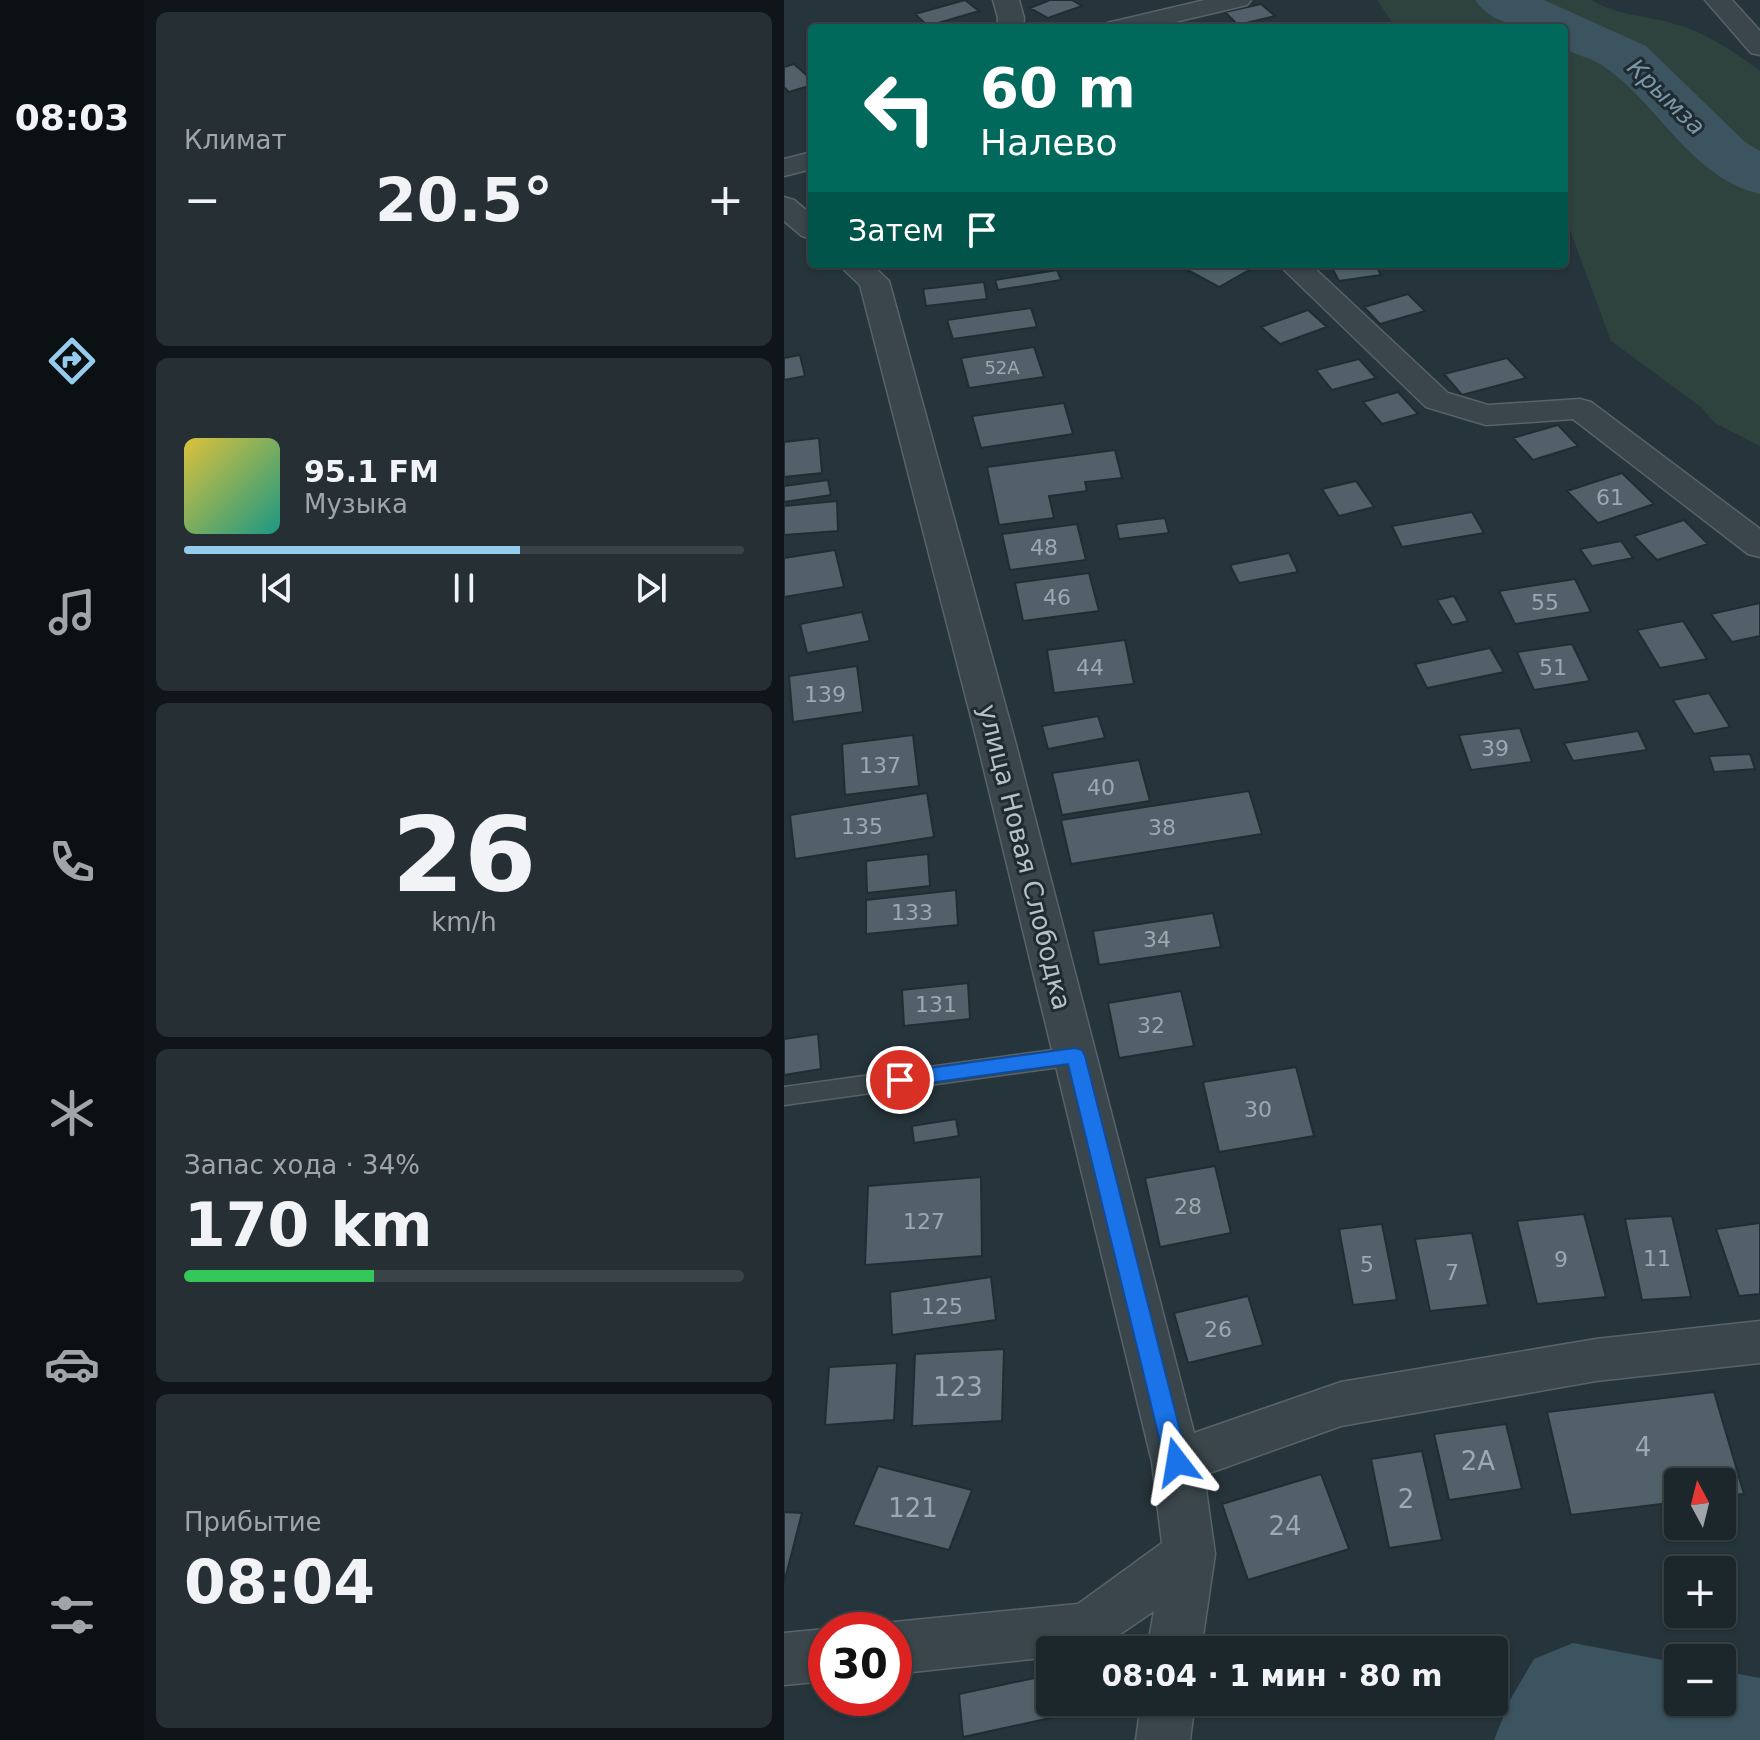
<!DOCTYPE html>
<html lang="ru">
<head>
<meta charset="utf-8">
<style>
	:root { --surface:#1c272c; --page:#252f34; --text:#f1f3f6; --muted:#a0a5a9; --line:#3a4448; --accent:#95cced }
	body { margin:0; font-family:"DejaVu Sans",sans-serif; background:var(--page); color:var(--text); height:100vh; display:flex; flex-direction:column; font-size:30px; white-space:nowrap }
	* { box-sizing:border-box; margin:0 }
	p { font-size:26px; color:var(--muted) }
	.icon { flex:none; width:44px; height:44px; fill:none; stroke:currentColor; stroke-width:2; stroke-linecap:round; stroke-linejoin:round }
	.map { position:relative; flex:1; overflow:hidden }
	.details { display:flex; flex-direction:column; gap:12px; padding:12px; background:#0f1518; width:640px }
	.details>* { flex:none }
	.hud { position:absolute; left:24px; top:24px; width:760px; height:244px; border-radius:8px; box-shadow:0 2px 6px #0004,0 0 0 2px var(--line); background:#00695c; color:#fff; overflow:hidden }
	.needle { width:52px; rotate:353deg }
	.controls { position:absolute; left:880px; top:1468px; display:grid; gap:16px }
	.controls a { display:grid; place-items:center; width:72px; height:72px; border-radius:8px; background:var(--surface); box-shadow:0 2px 6px #0004,0 0 0 2px var(--line); font-size:40px }
	.speed { position:absolute; left:24px; top:1612px; display:flex; gap:16px; font-size:40px; font-weight:700; text-align:center }
	.speed>* { display:grid; place-content:center; width:104px; height:104px; border-radius:50%; background:var(--surface); box-shadow:0 2px 6px #0004,0 0 0 2px var(--line); line-height:1 }
	.speed .limit { border:12px solid #d22; background:#fff; color:#111 }
	.pin { position:absolute; display:grid; place-items:center; width:68px; height:68px; color:#fff; margin:-34px; border:4px solid #fff; border-radius:50%; box-shadow:0 2px 8px #0007 }
	.me { position:absolute; width:88px; margin:-44px; rotate:346deg; stroke-linejoin:round; filter:drop-shadow(0 0 6px #0008) }
	.turn { display:flex; align-items:center; gap:28px; height:168px; padding:0 40px; font-size:36px }
	.turn .icon { width:104px; height:104px; stroke-width:2.5 }
	.turn b { display:block; font-size:56px; line-height:68px }
	.then { display:flex; align-items:center; height:76px; padding:0 40px; background:#0003; gap:16px; font-size:30px }
	.big { font-size:60px; font-weight:700; line-height:1.1 }
	.details .card { flex:1; display:flex; flex-direction:column; justify-content:center; gap:12px; min-width:0; padding:0 28px; border-radius:12px; background:var(--page) }
	.details .dial { align-items:center; gap:0 }
	.dial b { font-size:104px; line-height:1 }
	.song { display:flex; align-items:center; gap:24px }
	.cover { width:96px; height:96px; border-radius:12px; background:linear-gradient(135deg,hsl(50 70% 55%),hsl(170 70% 35%)) }
	.played { height:8px; border-radius:4px; background:linear-gradient(90deg,var(--accent) 60%,var(--line) 60%) }
	.keys { display:flex; justify-content:space-around; direction:ltr }
	.heat { display:flex; justify-content:space-between; align-items:center; font-size:44px; direction:ltr }
	.charge { height:12px; border-radius:6px; background:linear-gradient(90deg,#34c759 34%,var(--line) 0) }
	.trip { position:absolute; left:252px; top:1636px; width:472px; height:80px; border-radius:8px; background:var(--surface); box-shadow:0 2px 6px #0004,0 0 0 2px var(--line); font-weight:700; line-height:80px; text-align:center }
	main { display:flex; flex:1; min-height:0 }
	.tab-bar { display:flex; flex-direction:column; width:144px; justify-content:space-around; align-items:center; background:#0b1012; color:var(--muted) }
	.tab-bar .icon { width:56px; height:56px }
	.tab-bar .current { color:var(--accent) }
	.tab-bar b { font-size:36px; color:var(--text) }
	.map>svg:first-child { display:block }
	.green { fill:#2e433e }
	.lines { fill:none; stroke-linecap:round; stroke-linejoin:round }
	.river { fill:#3c5460; fill-rule:evenodd }
	.building { fill:#526169; stroke:#212d32; stroke-width:2 }
	.lane-casing { stroke:#586369; stroke-width:3 }
	.street-casing { stroke:#586369; stroke-width:3 }
	.lane { fill:#3a464b; fill-rule:evenodd }
	.street { fill:#3a464b; fill-rule:evenodd }
	.route { fill:#1a73e8; stroke:#114b97; stroke-width:2 }
	.labels { text-anchor:middle; dominant-baseline:central; stroke-width:6; stroke-linejoin:round; paint-order:stroke }
	.far-number-label { font-size:18px; fill:#9da8b0 }
	.number-label { font-size:22px; fill:#9da8b0 }
	.far-water-label { font-size:24px; font-style:italic; fill:#7a97a7; stroke:#1f2b30 }
	.street-label { font-size:26px; fill:#b6c0c7; stroke:#1f2b30 }
	.near-number-label { font-size:26px; fill:#9da8b0 }
</style>
</head>
<body>
<main>
<nav class="tab-bar">
<b>08:03</b>
<svg class="icon current" aria-label="directions" viewBox="0 0 24 24"><path d="M12 3l9 9-9 9-9-9zM9 14v-3h6M13 9l2 2-2 2"/></svg>
<svg class="icon" aria-label="music" viewBox="0 0 24 24"><path d="M9 18V5l10-2v13"/><circle cx="6" cy="18" r="3"/><circle cx="16" cy="16" r="3"/></svg>
<svg class="icon" aria-label="phone" viewBox="0 0 24 24"><path d="M5 4h4l2 5-3 2q2 4 5 5l2-3 5 2v4C11 20 4 13 5 4z"/></svg>
<svg class="icon" aria-label="climate" viewBox="0 0 24 24"><path d="M12 3v18M4 7l16 10M4 17L20 7"/></svg>
<svg class="icon" aria-label="car" viewBox="0 0 24 24"><path d="M5 17H2v-5l4-1 3-4h7l3 4 3 1v5h-3M9 17h6M6 11h13"/><circle cx="7" cy="17" r="2"/><circle cx="17" cy="17" r="2"/></svg>
<svg class="icon" aria-label="filters" viewBox="0 0 24 24"><path d="M4 7h16M4 17h16"/><circle cx="9" cy="7" r="2"/><circle cx="15" cy="17" r="2"/></svg>
</nav>
<section class="details">
<div class="card"><p>Климат</p>
<div class="heat"><a>−</a><b class="big">20.5°</b><a>+</a></div>
</div>
<div class="card">
<div class="song"><i class="cover"></i><div><b>95.1 FM</b><p>Музыка</p></div></div>
<div class="played"></div>
<div class="keys"><svg class="icon" aria-label="previous" viewBox="0 0 24 24"><path d="M18 5L8 12l10 7zM5 5v14"/></svg><svg class="icon" aria-label="pause" viewBox="0 0 24 24"><path d="M8 5v14M16 5v14"/></svg><svg class="icon" aria-label="next" viewBox="0 0 24 24"><path d="M6 5l10 7-10 7zM19 5v14"/></svg></div>
</div>
<div class="card dial"><b>26</b><p>km/h</p></div>
<div class="card"><p>Запас хода · 34%</p><b class="big">170 km</b><div class="charge"></div></div>
<div class="card"><p>Прибытие</p><b class="big">08:04</b></div>
</section>
<div class="map">
<svg width="976" height="1740" viewBox="0 0 976 1740">
	<rect width="100%" height="100%" fill="#26343b"/>
	<!-- green -->
	<path class="green" d="M593,0H808C831,15 860,15 887,23C920,31 949,51 976,71V446L931,423L917,407L827,341L780,214V28H612Z"/>
	<g class="lines">
		<!-- river -->
		<path class="river" d="M691,0H760L862,46L961,142L976,151V194C909,178 877,109 825,70C813,60 794,55 780,49V28C748,28 711,29 691,0Z
			M789,1643L894,1663V1702H938V1671L976,1678V1740H710L726,1700L750,1659Z"/>
	</g>
	<!-- building -->
	<path class="building" d="M181,0L195,11L144,26L131,14Z
		M266,0H288L298,6L264,18L246,8Z
		M477,4L491,16L454,25L441,12Z
		M10,64L28,80V85L5,92L0,87V67Z
		M407,264H473L474,265L435,287L400,268Z
		M546,264H591L597,275L555,281Z
		M273,270L277,280L214,290L211,280Z
		M200,282L203,299L142,306L139,289Z
		M624,294L641,311L596,324L580,307Z
		M247,308L253,327L169,339L163,320Z
		M524,310L543,327L496,344L477,327Z
		M250,347L260,377L185,388L177,358Z
		M16,355L21,376L0,380V358Z
		M723,358L742,378L678,395L660,374Z
		M575,359L592,378L548,390L532,370Z
		M614,392L634,414L598,424L579,402Z
		M280,403L289,434L197,448L188,416Z
		M774,425L794,446L749,460L729,438Z
		M35,438L38,473L0,477V442Z
		M331,450L338,478L301,482L303,491L265,496L270,518L215,525L203,467Z
		M838,473L870,504L814,523L783,491Z
		M44,480L47,495L0,502V486Z
		M572,481L590,507L555,516L538,489Z
		M53,501L54,531L0,535V506Z
		M688,512L700,533L618,547L608,526Z
		M381,518L385,533L335,539L332,524Z
		M900,520L924,544L873,560L850,536Z
		M293,524L302,560L226,570L218,534Z
		M837,541L849,558L808,566L796,549Z
		M51,550L60,587L0,597V558Z
		M505,553L514,572L455,583L446,565Z
		M305,573L315,611L239,621L231,583Z
		M791,579L807,612L731,624L715,591Z
		M670,596L684,621L668,625L653,600Z
		M976,603V636L948,642L927,614Z
		M78,612L86,641L23,653L16,624Z
		M899,621L923,659L876,668L853,630Z
		M341,640L350,684L270,693L263,650Z
		M788,644L806,681L750,690L733,652Z
		M706,648L720,672L643,688L631,664Z
		M73,666L79,712L9,722L5,676Z
		M925,693L946,727L910,734L889,700Z
		M314,716L321,738L264,749L258,726Z
		M736,728L748,762L687,770L675,735Z
		M854,731L863,750L789,761L780,743Z
		M129,735L135,786L61,795L58,744Z
		M966,754L971,769L930,772L925,756Z
		M355,760L366,801L278,815L268,773Z
		M465,791L478,834L287,864L277,820Z
		M143,793L150,837L11,859L6,815Z
		M144,854L146,886L83,893L82,861Z
		M172,890L174,925L82,934V900Z
		M429,913L437,947L315,965L309,931Z
		M184,983L186,1019L120,1026L118,990Z
		M397,991L410,1046L335,1058L324,1003Z
		M34,1034L37,1069L0,1075V1039Z
		M512,1067L530,1136L435,1152L419,1082Z
		M172,1119L175,1136L130,1143L128,1126Z
		M431,1166L447,1233L376,1247L361,1178Z
		M197,1177L198,1256L81,1265L84,1186Z
		M800,1214L822,1297L753,1304L733,1221Z
		M888,1216L907,1297L858,1300L841,1219Z
		M976,1223V1294L955,1296L932,1229Z
		M598,1224L613,1300L569,1305L555,1229Z
		M688,1233L704,1305L646,1311L631,1239Z
		M207,1277L212,1320L108,1335L106,1292Z
		M464,1296L479,1345L404,1363L390,1313Z
		M220,1349L218,1421L128,1426L131,1354Z
		M113,1363L110,1420L41,1425L45,1367Z
		M930,1392L960,1494L938,1496V1482H894V1502L787,1515L763,1412Z
		M722,1424L738,1489L665,1500L650,1434Z
		M638,1451L658,1540L605,1548L587,1459Z
		M94,1466L188,1490L165,1550L69,1525Z
		M537,1474L565,1549L464,1580L438,1504Z
		M0,1512L18,1513L0,1583Z
		M265,1675L266,1702H269L271,1717L179,1737L175,1694Z"/>
	<g class="lines">
		<!-- lane casing -->
		<g class="lane-casing">
			<path id="lane" d="M291,1047L299,1050L302,1056L299,1062L291,1065L0,1105V1087Z"/>
		</g>
		<!-- street casing -->
		<g class="street-casing">
			<path id="street" d="M209,0H235L240,18L239,28H213L214,18Z
				M421,0H467L463,5L366,28H319L323,23Z
				M921,0H948L976,31V55L967,53Z
				M28,152V169L0,176V159Z
				M0,197L10,200L28,215V239L18,236L0,221Z
				M54,264H87L105,281L230,737L410,1433L557,1382L812,1339L976,1321V1363L812,1381L557,1426L420,1475L431,1554L417,1650H363L370,1611L313,1650H266V1657L110,1674V1630H91L110,1622L294,1604L378,1543L368,1462L192,737L76,285Z
				M494,264H526L664,393L704,405L796,399L807,402L976,529V557L964,554L789,419L702,425L642,407Z
				M42,1629V1681L0,1685V1633Z
				M357,1702H411L406,1740H352Z"/>
		</g>
		<!-- lane -->
		<use href="#lane" class="lane"/>
		<!-- street -->
		<use href="#street" class="street"/>
	</g>
	<!-- route -->
	<path class="route" d="M291,1048L298,1050L301,1056L404,1462L401,1470L393,1473L385,1470L381,1462L284,1064L116,1087L109,1085L106,1080L109,1074L116,1072Z"/>
	<g class="labels">
		<!-- far-number labels -->
		<g class="far-number-label">
			<text x="218" y="367">52А</text>
		</g>
		<!-- number labels -->
		<g class="number-label">
			<text x="826" y="497">61</text>
			<text x="260" y="547">48</text>
			<text x="273" y="597">46</text>
			<text x="761" y="602">55</text>
			<text x="306" y="667">44</text>
			<text x="769" y="667">51</text>
			<text x="41" y="694">139</text>
			<text x="711" y="748">39</text>
			<text x="96" y="765">137</text>
			<text x="317" y="787">40</text>
			<text x="78" y="826">135</text>
			<text x="378" y="827">38</text>
			<text x="128" y="912">133</text>
			<text x="373" y="939">34</text>
			<text x="152" y="1004">131</text>
			<text x="367" y="1025">32</text>
			<text x="474" y="1109">30</text>
			<text x="404" y="1206">28</text>
			<text x="140" y="1221">127</text>
			<text x="873" y="1258">11</text>
			<text x="777" y="1259">9</text>
			<text x="583" y="1264">5</text>
			<text x="668" y="1272">7</text>
			<text x="158" y="1306">125</text>
			<text x="434" y="1329">26</text>
		</g>
		<!-- far-water labels -->
		<g class="far-water-label">
			<text transform="translate(882 97) rotate(44)">Крымза</text>
		</g>
		<!-- street labels -->
		<g class="street-label">
			<text transform="translate(241 857) rotate(76)">улица Новая Слободка</text>
		</g>
		<!-- near-number labels -->
		<g class="near-number-label">
			<text x="174" y="1387">123</text>
			<text x="859" y="1447">4</text>
			<text x="694" y="1461">2А</text>
			<text x="622" y="1499">2</text>
			<text x="129" y="1508">121</text>
			<text x="501" y="1526">24</text>
		</g>
	</g>
</svg>
<div class="controls">
<a><svg class="needle" viewBox="-14 -14 28 28"><path d="M0-13l5 13h-10z" fill="#e53935"/><path d="M0 13l5-13h-10z" fill="#a0a5a9"/></svg></a>
<a>+</a>
<a>−</a>
</div>
<div class="speed"><div class="limit">30</div></div>
<div class="pin" style="left:116px;top:1080px;background:#d93025"><svg class="icon" aria-label="arrive" viewBox="0 0 24 24"><path d="M6 21V4h12l-3 4 3 4H6"/></svg></div>
<svg class="me" style="left:393px;top:1462px" viewBox="-20 -20 40 40"><path d="M0-17L14 15 0 8-14 15z" fill="#1a73e8" stroke="#fff" stroke-width="4"/></svg>
<div class="trip">08:04 · 1 мин · 80 m</div>
<div class="hud">
<div class="turn"><svg class="icon" aria-label="left" viewBox="0 0 24 24"><path d="M17 20v-9H6M10 6l-5 5 5 5"/></svg><div><b>60 m</b>Налево</div></div>
<div class="then">Затем<svg class="icon" aria-label="arrive" viewBox="0 0 24 24"><path d="M6 21V4h12l-3 4 3 4H6"/></svg></div>
</div>
</div>
</main>
</body>
</html>
